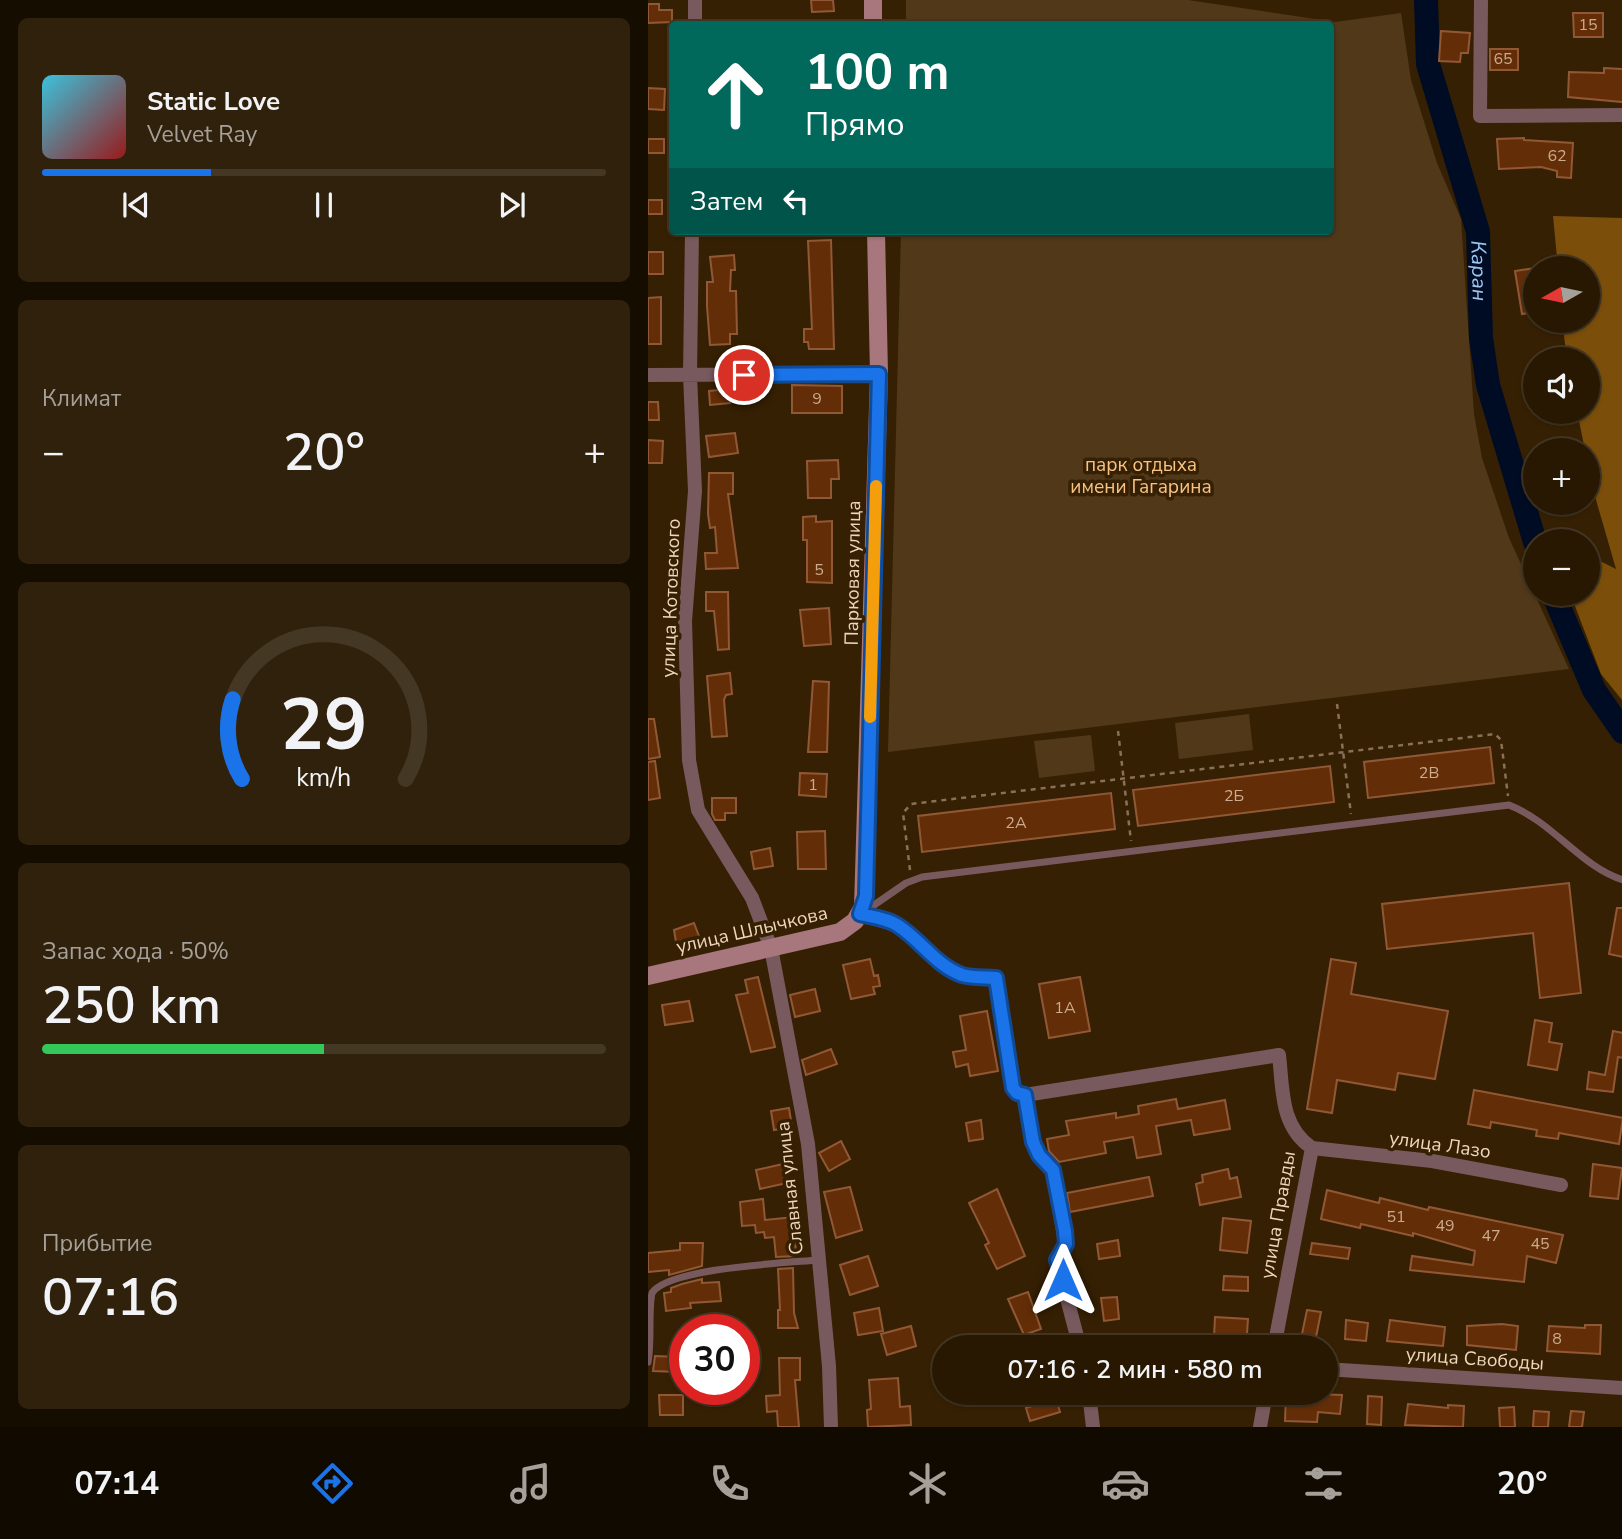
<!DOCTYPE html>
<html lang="ru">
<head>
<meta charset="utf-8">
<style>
	:root { --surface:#281802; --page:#30210c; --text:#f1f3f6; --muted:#a5a099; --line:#443724; --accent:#1a73e8 }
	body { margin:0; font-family:"Nunito Sans",sans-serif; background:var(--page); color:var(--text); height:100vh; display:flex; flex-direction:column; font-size:26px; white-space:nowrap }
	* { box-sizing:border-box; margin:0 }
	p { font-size:23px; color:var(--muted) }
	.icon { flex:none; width:38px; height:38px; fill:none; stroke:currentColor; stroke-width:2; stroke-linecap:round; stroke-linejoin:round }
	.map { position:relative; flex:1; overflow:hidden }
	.details { display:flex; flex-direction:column; gap:18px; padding:18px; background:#160d01; width:648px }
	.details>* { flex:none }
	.hud { position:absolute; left:21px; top:21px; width:665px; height:214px; border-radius:7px; box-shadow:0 2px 5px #0004,0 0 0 2px var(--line); background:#00695c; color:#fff; overflow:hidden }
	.needle { width:46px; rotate:261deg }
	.fabs { position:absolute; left:875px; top:256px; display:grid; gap:14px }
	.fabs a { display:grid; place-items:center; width:77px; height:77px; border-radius:50%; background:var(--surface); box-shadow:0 2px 5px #0004,0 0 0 2px var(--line); font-size:35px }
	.speed { position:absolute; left:21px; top:1314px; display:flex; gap:14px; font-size:35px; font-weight:700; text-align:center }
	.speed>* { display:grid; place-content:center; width:91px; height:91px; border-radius:50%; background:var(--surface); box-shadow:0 2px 5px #0004,0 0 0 2px var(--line); line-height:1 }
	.speed .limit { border:10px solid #d22; background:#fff; color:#111 }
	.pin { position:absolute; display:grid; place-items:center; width:60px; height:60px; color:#fff; margin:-30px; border:4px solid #fff; border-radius:50%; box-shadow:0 2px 7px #0007 }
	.me { position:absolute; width:77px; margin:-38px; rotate:0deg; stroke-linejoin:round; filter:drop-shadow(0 0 5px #0008) }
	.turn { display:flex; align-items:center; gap:24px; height:147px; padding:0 21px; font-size:32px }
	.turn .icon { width:91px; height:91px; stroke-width:2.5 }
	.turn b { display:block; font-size:49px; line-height:60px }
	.then { display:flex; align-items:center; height:66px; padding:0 21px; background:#0003; gap:14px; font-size:26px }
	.big { font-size:52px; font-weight:600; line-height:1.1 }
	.details .tile { flex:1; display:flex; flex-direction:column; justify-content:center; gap:10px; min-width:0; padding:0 24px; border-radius:10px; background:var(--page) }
	.details .dial { align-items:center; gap:0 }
	.dial svg { height:182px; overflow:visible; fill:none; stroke:var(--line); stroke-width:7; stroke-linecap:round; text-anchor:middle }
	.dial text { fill:var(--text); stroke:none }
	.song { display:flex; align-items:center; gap:21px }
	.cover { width:84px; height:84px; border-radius:10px; background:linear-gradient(135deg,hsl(190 70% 55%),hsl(0 70% 35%)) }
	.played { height:7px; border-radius:4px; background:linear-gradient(90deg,var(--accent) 30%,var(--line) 30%) }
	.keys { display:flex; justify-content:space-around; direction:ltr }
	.heat { display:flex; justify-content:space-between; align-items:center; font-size:38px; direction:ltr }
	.charge { height:10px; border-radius:5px; background:linear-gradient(90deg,#34c759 50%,var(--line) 0) }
	.trip { position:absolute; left:284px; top:1335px; width:406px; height:70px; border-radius:35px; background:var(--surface); box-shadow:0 2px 5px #0004,0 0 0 2px var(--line); font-weight:600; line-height:70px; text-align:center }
	.dock { display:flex; height:112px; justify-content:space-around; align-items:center; background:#100a01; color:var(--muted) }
	.dock .icon { width:49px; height:49px }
	.dock .on { color:var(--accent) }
	.dock b { font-size:32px; color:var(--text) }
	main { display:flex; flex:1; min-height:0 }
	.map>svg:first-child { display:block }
	.green { fill:#513819 }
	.forest { fill:#7b4e0a }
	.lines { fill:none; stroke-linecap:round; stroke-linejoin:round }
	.river { stroke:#000c23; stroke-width:24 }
	.building { fill:#632e07; stroke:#915836; stroke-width:2 }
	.path { stroke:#887155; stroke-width:2.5; stroke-dasharray:5 5; stroke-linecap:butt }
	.lane { stroke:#785a5e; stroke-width:7 }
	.street { stroke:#785a5e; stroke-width:14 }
	.secondary { stroke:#a7777d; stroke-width:18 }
	.route-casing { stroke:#114b97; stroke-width:18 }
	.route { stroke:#1a73e8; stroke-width:12 }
	.slow { stroke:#f59e0b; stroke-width:12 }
	.labels { text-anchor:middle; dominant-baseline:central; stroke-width:7; stroke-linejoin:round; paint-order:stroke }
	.number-label { font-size:16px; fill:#cbac8e }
	.park-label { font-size:19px; fill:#f8c384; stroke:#362003 }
	.street-label { font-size:19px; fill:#eed6bb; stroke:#362003 }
	.water-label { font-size:21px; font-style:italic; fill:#9cc5f0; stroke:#362003 }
</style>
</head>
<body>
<main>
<section class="details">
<div class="tile">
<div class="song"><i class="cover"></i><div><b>Static Love</b><p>Velvet Ray</p></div></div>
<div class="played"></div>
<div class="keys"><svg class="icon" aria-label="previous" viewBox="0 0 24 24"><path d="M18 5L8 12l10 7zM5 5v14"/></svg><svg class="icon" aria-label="pause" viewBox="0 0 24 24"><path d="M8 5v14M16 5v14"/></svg><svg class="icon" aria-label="next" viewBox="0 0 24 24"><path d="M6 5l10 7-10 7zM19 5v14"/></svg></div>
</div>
<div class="tile"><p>Климат</p>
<div class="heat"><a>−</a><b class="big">20°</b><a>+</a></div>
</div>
<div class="tile dial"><svg viewBox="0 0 100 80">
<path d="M14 69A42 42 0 1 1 86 69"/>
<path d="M14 69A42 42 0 0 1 10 34" stroke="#1a73e8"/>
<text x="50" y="56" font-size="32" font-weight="700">29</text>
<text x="50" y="72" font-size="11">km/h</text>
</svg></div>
<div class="tile"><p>Запас хода · 50%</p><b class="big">250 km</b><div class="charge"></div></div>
<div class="tile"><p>Прибытие</p><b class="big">07:16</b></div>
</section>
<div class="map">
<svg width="975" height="1427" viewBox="0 0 975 1427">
	<rect width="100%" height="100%" fill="#362003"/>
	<!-- green -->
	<path class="green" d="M258,0H540L687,22L753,13L763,80L789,163L813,219L826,414L834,458L861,538L921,669L240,752L253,231H682V24H258Z
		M601,714L605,750L531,759L527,723Z
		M443,735L447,771L391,778L386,741Z"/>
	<!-- forest -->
	<path class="forest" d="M905,216L974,218V700L953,674L922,593H940V555L968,569L944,486L940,450H937L929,411H940V359H919L914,320H940V268H910Z"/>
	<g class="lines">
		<!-- river -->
		<g class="river">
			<path id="s1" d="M778,0L780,64L830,232L833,338L840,385L887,542"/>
			<path d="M905,593L946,690L975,732"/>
		</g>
	</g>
	<!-- building -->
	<path class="building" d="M163,0H185L186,11L164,12Z
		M0,4H11V10H24V22L0,23Z
		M925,13H955V37H926Z
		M793,31L822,33L820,53H813L812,62L791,61Z
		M842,49H870V70H842Z
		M956,68L975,69V102L920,97L921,72L956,73Z
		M0,88L17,89L16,110L0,109Z
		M876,138V140L925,143L923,178L909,177V171L893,167L851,169L849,139Z
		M0,139H16V153H0Z
		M0,200H14V214H0Z
		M183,240L186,349H161L160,342H156V329H164L160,241Z
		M0,252H15V274H0Z
		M86,255L87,270H83L82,291H88L89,334H82V344L62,345L59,306V282H65L62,257Z
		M887,268V312L874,314L867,271Z
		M13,297V344H0V298Z
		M144,385L194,386V413H144Z
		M81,389L82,403L62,405L61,391Z
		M0,402H10L11,420H0Z
		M87,433L90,453L61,457L58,436Z
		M0,440L15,441L14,463H0Z
		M190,460L191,479H183V498H160L159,461Z
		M61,473H85V494H80L90,568L58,569L57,553H69L67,527L62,528L60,514Z
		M168,516V522L184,521V583L159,582V540H155V517Z
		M58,592H80L81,649L70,650L66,611H58Z
		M181,608L183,644L156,646L152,610Z
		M82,673L84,694L78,695L76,700L79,736L64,737L59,676Z
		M165,681L181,682L179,752H160Z
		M0,719H6L12,757L0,759Z
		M842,747L846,783L720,798L716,762Z
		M7,761L12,798L0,800V762Z
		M682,766L686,802L490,826L485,790Z
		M152,773L179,774L178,797L151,795Z
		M463,793L467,829L274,852L270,816Z
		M64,798H88V813H77V820H67L64,814Z
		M177,831L178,869H150L149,832Z
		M122,848L125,866L106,869L103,852Z
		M921,883L933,993L892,998L885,933L739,949L734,904Z
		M969,908H975V957L961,954Z
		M46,923L52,939L29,948L26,930Z
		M222,959L226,976L230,975L232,986L225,987L227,994L203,999L195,965Z
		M683,959L708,963L703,994L800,1011L787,1079L750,1073L747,1090L689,1080L684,1113L659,1109Z
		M110,977L127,1047L103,1052L88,995L100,993L97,980Z
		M432,977L442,1031L401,1038L391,984Z
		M167,989L172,1011L147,1017L142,995Z
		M41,1001L45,1021L17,1025L14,1005Z
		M339,1011L350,1071L322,1076L320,1064L308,1067L305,1052L318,1050L312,1016Z
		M887,1020L904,1023L901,1042L914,1044L909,1070L880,1065Z
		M965,1031L975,1033V1058L970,1057L965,1092L939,1089L941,1072L957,1075Z
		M183,1049L189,1064L158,1075L154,1060Z
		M826,1090L975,1118L971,1144L911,1133L910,1139L888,1136L889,1130L843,1122L842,1128L820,1124Z
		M528,1099L530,1109L577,1100L582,1129L546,1135L543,1120L508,1126L513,1154L489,1158L485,1137L456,1142L458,1153L411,1162L401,1151L399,1139L421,1135L418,1121L468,1113V1118L491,1114L490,1106Z
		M141,1108L144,1127L126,1130L123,1111Z
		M333,1120L335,1139L321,1141L318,1123Z
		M193,1141L202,1159L181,1171L171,1153Z
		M135,1164L139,1183L112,1189L108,1170Z
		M945,1164L974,1168L970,1199L942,1196Z
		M580,1169L582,1179L589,1177L593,1197L552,1205L548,1184L555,1182L554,1175Z
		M501,1177L505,1196L422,1212L419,1193Z
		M202,1187L214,1230L188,1238L176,1192Z
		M349,1189L377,1256L349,1269L337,1245L341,1243L321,1203Z
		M679,1190L731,1203L732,1198L780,1210L781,1207L915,1235L908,1263L879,1256L876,1282L762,1270L764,1256L825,1265L827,1251L765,1233V1236L713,1224L712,1228L673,1219Z
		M115,1199L117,1220L146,1217L148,1256L128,1257L126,1237L117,1238L116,1232L108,1233L107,1225L94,1226L92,1202Z
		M575,1218L603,1221L599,1253L572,1250Z
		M470,1240L472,1256L451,1259L449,1244Z
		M32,1243H55L54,1266L21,1275V1270L0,1272V1253L32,1250Z
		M664,1243L702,1248L700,1259L662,1254Z
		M220,1256L230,1286L202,1295L192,1265Z
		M145,1268L146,1313L150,1328H130V1310H132L130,1269Z
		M576,1276L600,1277V1291L575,1290Z
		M54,1279V1283L71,1282L73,1301L42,1303L43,1308L18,1311L16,1293L23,1292V1288L34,1284Z
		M380,1292L393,1329L376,1335L360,1299Z
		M469,1297L471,1319L456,1321L453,1298Z
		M231,1308L235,1331L210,1335L206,1313Z
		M659,1310L673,1312L668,1337L654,1334Z
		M567,1317L600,1319L598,1348H573L574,1338L566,1337Z
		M698,1320L720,1323L718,1341L697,1339Z
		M742,1320L797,1327L795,1346L739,1341Z
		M854,1324L870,1326L868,1350L819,1345V1326Z
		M937,1325H953L952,1354L899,1351L901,1326L937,1328Z
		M263,1326L268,1346L239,1355L233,1334Z
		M7,1356L30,1357L29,1372L5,1371Z
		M131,1358H152V1380H147L151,1427H130L129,1411L119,1412L118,1396L132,1395Z
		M250,1378L252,1407L262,1406L263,1425L220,1427L219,1410L223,1409L221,1380Z
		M638,1393L694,1395L692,1414L670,1412L669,1422L637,1421Z
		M11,1395H35V1415H12Z
		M720,1396L734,1397L733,1425L719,1424Z
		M408,1398L412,1412L382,1421L378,1408Z
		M760,1404L800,1408V1405L816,1406L815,1427L757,1425Z
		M866,1407L867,1427H852L851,1408Z
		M886,1411L901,1412L900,1427H885Z
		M923,1411L936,1412L934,1427H921Z"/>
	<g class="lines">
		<!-- path -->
		<path class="path" d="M689,704L703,814
			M470,731L483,841
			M262,870L255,813L263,804L847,734L853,740L860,796"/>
		<!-- lane -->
		<path class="lane" d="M216,912L258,883L274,877L861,805C905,822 933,867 975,880
			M0,1362C4,1341 0,1311 4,1293C20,1268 137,1263 170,1260"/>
		<!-- street -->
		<path class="street" d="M833,0L832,116L975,115
			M47,24V0
			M44,231L42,375L47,491L37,621L41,760L50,810L104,898L123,948L160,1144L181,1366L183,1427
			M0,375L231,374
			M212,914L251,926L283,956L303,969L317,976L348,978L365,1088L369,1093L377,1095L631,1055C635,1089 632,1127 664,1148L626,1348
			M377,1095L385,1142L391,1155L406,1170L417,1244L409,1260L432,1348
			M664,1148L784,1161L913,1185
			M677,1369L975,1388
			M441,1393L445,1427
			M612,1427L618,1393"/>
		<!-- secondary -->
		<path class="secondary" d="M225,0V24
			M0,976L192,932L207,921L215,907L231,374L228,231"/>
	</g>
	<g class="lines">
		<!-- route casing -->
		<g class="route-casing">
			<path id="route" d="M96,375L231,374L218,896L212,914C224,917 238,918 249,925C273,940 287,965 314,975C324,978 337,977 348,978L365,1088L369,1093L377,1095L385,1142L391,1155L405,1170L417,1231L418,1244L409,1260L415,1280"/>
		</g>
		<!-- route -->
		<use href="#route" class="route"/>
		<!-- slow -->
		<path class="slow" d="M222,717L228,486"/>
	</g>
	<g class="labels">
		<!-- number labels -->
		<g class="number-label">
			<text x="940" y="25">15</text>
			<text x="855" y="59">65</text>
			<text x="909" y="156">62</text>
			<text x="169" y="399">9</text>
			<text x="171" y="570">5</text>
			<text x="781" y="773">2В</text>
			<text x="165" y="785">1</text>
			<text x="586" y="796">2Б</text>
			<text x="368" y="823">2А</text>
			<text x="417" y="1008">1А</text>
			<text x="748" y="1217">51</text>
			<text x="797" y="1226">49</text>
			<text x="843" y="1236">47</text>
			<text x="892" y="1244">45</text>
			<text x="909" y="1339">8</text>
		</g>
		<!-- park labels -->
		<g class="park-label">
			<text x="493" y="465">парк отдыха<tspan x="493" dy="22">имени Гагарина</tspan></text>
		</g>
		<!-- street labels -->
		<g class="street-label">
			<text transform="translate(205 573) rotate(-89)">Парковая улица</text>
			<text transform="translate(23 598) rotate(-88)">улица Котовского</text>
			<text transform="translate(104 930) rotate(-13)">улица Шлычкова</text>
			<text transform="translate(792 1145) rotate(8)">улица Лазо</text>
			<text transform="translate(142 1188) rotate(-96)">Славная улица</text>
			<text transform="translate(630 1215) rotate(-80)">улица Правды</text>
			<text transform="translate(827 1359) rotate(4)">улица Свободы</text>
		</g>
		<!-- water labels -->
		<g class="water-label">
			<text stroke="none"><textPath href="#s1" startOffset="278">Каран</textPath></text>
		</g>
	</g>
</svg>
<div class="fabs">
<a><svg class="needle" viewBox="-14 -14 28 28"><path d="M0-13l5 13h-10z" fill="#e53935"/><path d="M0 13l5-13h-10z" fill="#a5a099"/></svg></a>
<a><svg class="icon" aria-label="sound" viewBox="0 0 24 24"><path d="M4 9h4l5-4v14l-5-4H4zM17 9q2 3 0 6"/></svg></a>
<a>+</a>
<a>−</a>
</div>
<div class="speed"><div class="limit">30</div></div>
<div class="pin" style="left:96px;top:375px;background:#d93025"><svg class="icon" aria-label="arrive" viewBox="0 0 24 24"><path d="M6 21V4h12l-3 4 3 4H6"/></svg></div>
<svg class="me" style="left:415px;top:1280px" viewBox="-20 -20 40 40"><path d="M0-17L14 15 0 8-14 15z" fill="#1a73e8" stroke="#fff" stroke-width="4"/></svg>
<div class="trip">07:16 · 2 мин · 580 m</div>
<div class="hud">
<div class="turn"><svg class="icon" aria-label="ahead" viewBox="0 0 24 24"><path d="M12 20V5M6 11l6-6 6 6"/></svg><div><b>100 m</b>Прямо</div></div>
<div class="then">Затем<svg class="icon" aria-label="left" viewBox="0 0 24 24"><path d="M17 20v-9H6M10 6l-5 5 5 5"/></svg></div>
</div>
</div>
</main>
<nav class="dock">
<b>07:14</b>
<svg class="icon on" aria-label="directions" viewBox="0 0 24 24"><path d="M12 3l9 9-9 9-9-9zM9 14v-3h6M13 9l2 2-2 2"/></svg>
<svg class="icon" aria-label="music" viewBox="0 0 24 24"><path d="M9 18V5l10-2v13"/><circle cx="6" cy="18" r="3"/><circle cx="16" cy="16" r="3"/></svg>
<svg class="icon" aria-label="phone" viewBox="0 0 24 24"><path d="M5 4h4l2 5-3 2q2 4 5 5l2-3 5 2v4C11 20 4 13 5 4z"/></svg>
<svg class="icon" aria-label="climate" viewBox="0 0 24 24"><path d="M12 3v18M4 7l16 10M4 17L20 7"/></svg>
<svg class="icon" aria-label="car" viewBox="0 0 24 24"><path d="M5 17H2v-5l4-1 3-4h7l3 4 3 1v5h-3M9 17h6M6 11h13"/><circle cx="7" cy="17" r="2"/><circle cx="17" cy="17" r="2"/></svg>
<svg class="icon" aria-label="filters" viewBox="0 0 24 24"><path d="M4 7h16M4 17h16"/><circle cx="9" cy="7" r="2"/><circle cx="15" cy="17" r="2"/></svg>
<b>20°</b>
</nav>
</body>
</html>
